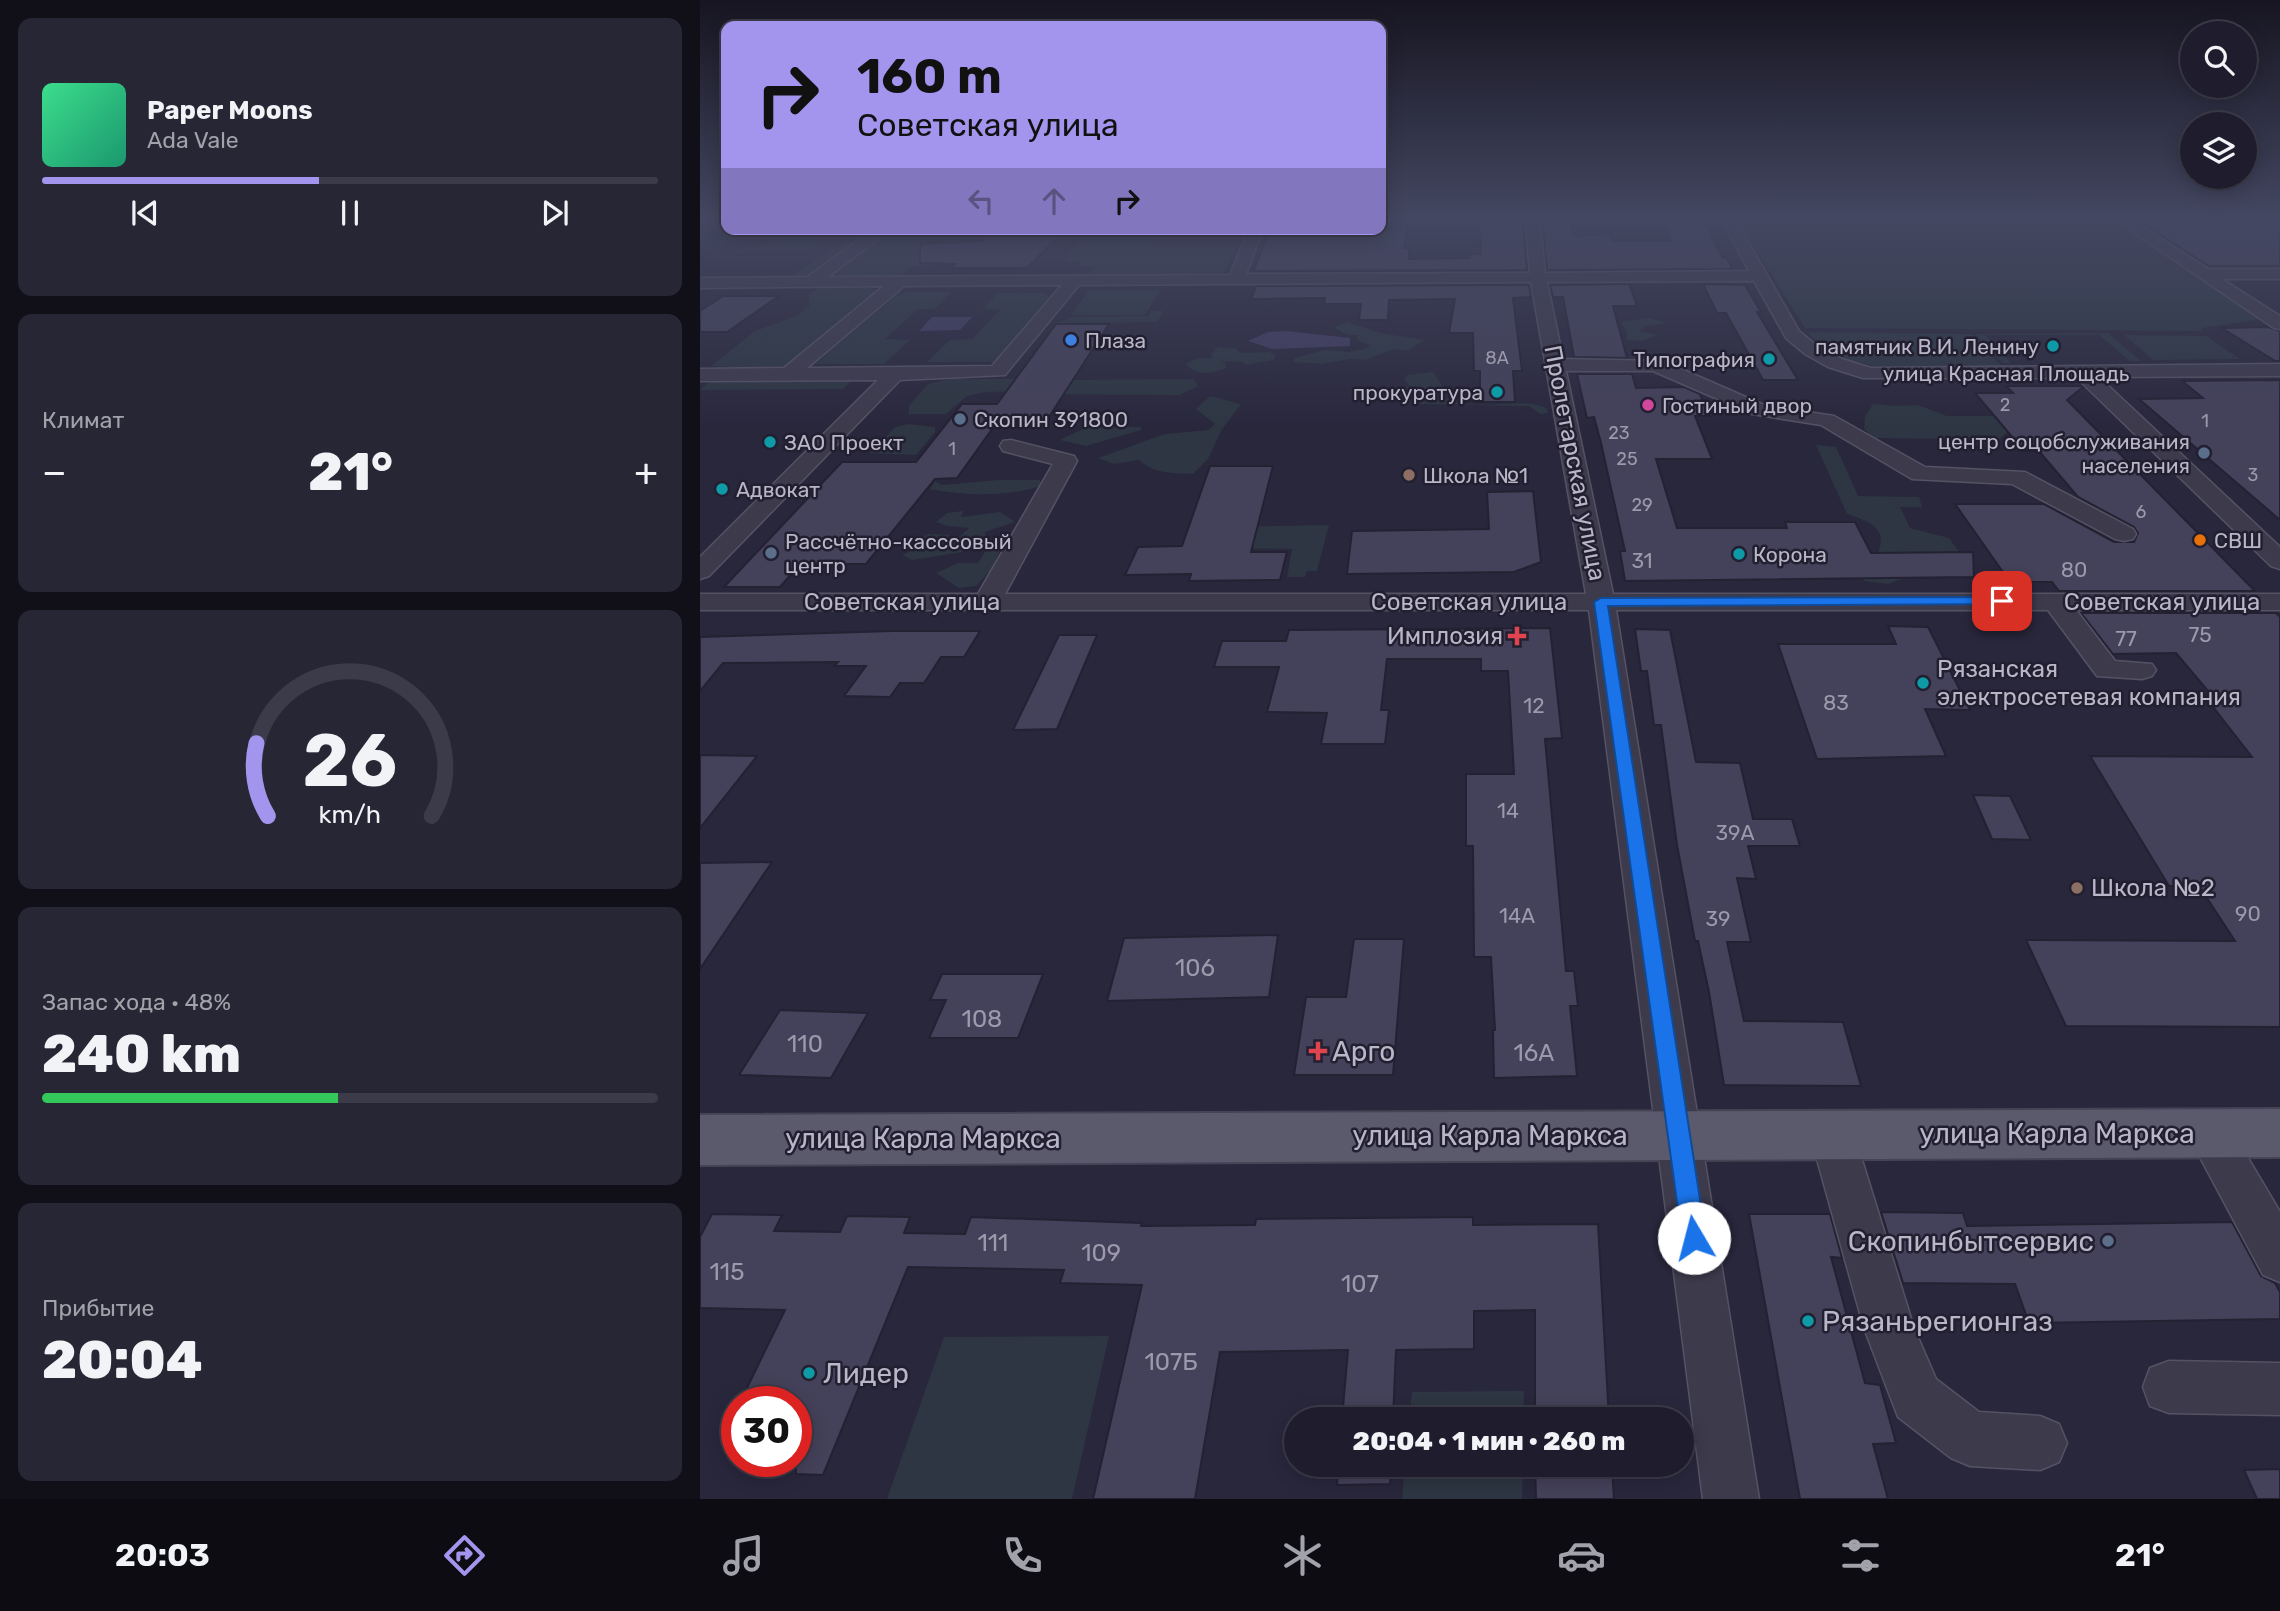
<!DOCTYPE html>
<html lang="ru">
<head>
<meta charset="utf-8">
<style>
	:root { --surface:#1f1d2d; --page:#272635; --text:#f1f3f6; --muted:#a1a2aa; --line:#3c3b49; --accent:#a395ee }
	body { margin:0; font-family:Rubik,sans-serif; background:var(--page); color:var(--text); height:100vh; display:flex; flex-direction:column; font-size:26px; white-space:nowrap }
	* { box-sizing:border-box; margin:0 }
	p { font-size:23px; color:var(--muted) }
	.icon { flex:none; width:38px; height:38px; fill:none; stroke:currentColor; stroke-width:2; stroke-linecap:round; stroke-linejoin:round }
	.map { position:relative; flex:1; overflow:hidden }
	.details { display:flex; flex-direction:column; gap:18px; padding:18px; background:#111019; width:700px }
	.details>* { flex:none }
	.banner { position:absolute; left:21px; top:21px; width:665px; height:214px; border-radius:14px; box-shadow:0 4px 18px #0003,0 0 0 2px var(--line); background:#a395ee; color:#111; overflow:hidden }
	.controls { position:absolute; left:1480px; top:21px; display:grid; gap:14px }
	.controls a { display:grid; place-items:center; width:77px; height:77px; border-radius:50%; background:var(--surface); box-shadow:0 4px 18px #0003,0 0 0 2px var(--line); font-size:35px }
	.speed { position:absolute; left:21px; top:1386px; display:flex; gap:14px; font-size:35px; font-weight:700; text-align:center }
	.speed>* { display:grid; place-content:center; width:91px; height:91px; border-radius:50%; background:var(--surface); box-shadow:0 4px 18px #0003,0 0 0 2px var(--line); line-height:1 }
	.speed .limit { border:10px solid #d22; background:#fff; color:#111 }
	.pin { position:absolute; display:grid; place-items:center; width:60px; height:60px; color:#fff; margin:-30px; border-radius:14px; box-shadow:0 4px 10px #0006 }
	.me { position:absolute; width:77px; margin:-38px; rotate:352deg; stroke-linejoin:round; filter:drop-shadow(0 0 5px #0008) }
	.turn { display:flex; align-items:center; gap:24px; height:147px; padding:0 21px; font-size:32px }
	.turn .icon { width:91px; height:91px; stroke-width:2.5 }
	.turn b { display:block; font-size:49px; line-height:60px }
	.lanes { display:flex; align-items:center; height:66px; padding:0 21px; background:#0003; justify-content:center; gap:35px; direction:ltr }
	.lanes .off { opacity:.35 }
	.big { font-size:52px; font-weight:800; line-height:1.1 }
	.details .tile { flex:1; display:flex; flex-direction:column; justify-content:center; gap:10px; min-width:0; padding:0 24px; border-radius:14px; background:var(--page) }
	.details .dial { align-items:center; gap:0 }
	.dial svg { height:182px; overflow:visible; fill:none; stroke:var(--line); stroke-width:7; stroke-linecap:round; text-anchor:middle }
	.dial text { fill:var(--text); stroke:none }
	.song { display:flex; align-items:center; gap:21px }
	.cover { width:84px; height:84px; border-radius:10px; background:linear-gradient(135deg,hsl(150 70% 55%),hsl(160 70% 35%)) }
	.played { height:7px; border-radius:4px; background:linear-gradient(90deg,var(--accent) 45%,var(--line) 45%) }
	.keys { display:flex; justify-content:space-around; direction:ltr }
	.heat { display:flex; justify-content:space-between; align-items:center; font-size:38px; direction:ltr }
	.charge { height:10px; border-radius:5px; background:linear-gradient(90deg,#34c759 48%,var(--line) 0) }
	.trip { position:absolute; left:584px; top:1407px; width:410px; height:70px; border-radius:35px; background:var(--surface); box-shadow:0 4px 18px #0003,0 0 0 2px var(--line); font-weight:800; line-height:70px; text-align:center }
	.menu { display:flex; height:112px; justify-content:space-around; align-items:center; background:#0c0c12; color:var(--muted) }
	.menu .icon { width:49px; height:49px }
	.menu .active { color:var(--accent) }
	.menu b { font-size:32px; color:var(--text) }
	main { display:flex; flex:1; min-height:0 }
	.map>svg:first-child { display:block }
	.green { fill:#2d3642 }
	.water { fill:#413c61 }
	.building { fill:#44415a; stroke:#242133; stroke-width:2 }
	.lines { fill:none; stroke-linecap:round; stroke-linejoin:round }
	.minor-casing { stroke:#555264; stroke-width:3 }
	.major-casing { stroke:#464355; stroke-width:4 }
	.minor { fill:#3d3a4c; fill-rule:evenodd }
	.major { fill:#5b596c; fill-rule:evenodd }
	.route { fill:#1a73e8; stroke:#114b97; stroke-width:2 }
	.shop-dot { fill:#3f7fe0; stroke:#221f31; stroke-width:2.5 }
	.culture-dot { fill:#0f9aa8; stroke:#221f31; stroke-width:2.5 }
	.hotel-dot { fill:#d1479c; stroke:#221f31; stroke-width:2.5 }
	.service-dot { fill:#5c6f8a; stroke:#221f31; stroke-width:2.5 }
	.education-dot { fill:#8d6e63; stroke:#221f31; stroke-width:2.5 }
	.food-dot { fill:#e8710a; stroke:#221f31; stroke-width:2.5 }
	.health-dot { fill:#e0444e; stroke:#221f31; stroke-width:2.5 }
	.labels { text-anchor:middle; dominant-baseline:central; stroke-width:5; stroke-linejoin:round; paint-order:stroke }
	.far-number-label { font-size:18px; fill:#9c99ac }
	.far-poi-label { font-size:21px; fill:#b9b6c7; stroke:#221f31; text-anchor:start }
	.far-street-label { font-size:21px; fill:#b9b6c7; stroke:#221f31 }
	.number-label { font-size:21px; fill:#9c99ac }
	.street-label { font-size:24px; fill:#b9b6c7; stroke:#221f31 }
	.poi-label { font-size:24px; fill:#b9b6c7; stroke:#221f31; text-anchor:start }
	.near-number-label { font-size:24px; fill:#9c99ac }
	.near-poi-label { font-size:28px; fill:#b9b6c7; stroke:#221f31; text-anchor:start }
	.near-street-label { font-size:28px; fill:#b9b6c7; stroke:#221f31 }
</style>
</head>
<body>
<main>
<section class="details">
<div class="tile">
<div class="song"><i class="cover"></i><div><b>Paper Moons</b><p>Ada Vale</p></div></div>
<div class="played"></div>
<div class="keys"><svg class="icon" aria-label="previous" viewBox="0 0 24 24"><path d="M18 5L8 12l10 7zM5 5v14"/></svg><svg class="icon" aria-label="pause" viewBox="0 0 24 24"><path d="M8 5v14M16 5v14"/></svg><svg class="icon" aria-label="next" viewBox="0 0 24 24"><path d="M6 5l10 7-10 7zM19 5v14"/></svg></div>
</div>
<div class="tile"><p>Климат</p>
<div class="heat"><a>−</a><b class="big">21°</b><a>+</a></div>
</div>
<div class="tile dial"><svg viewBox="0 0 100 80">
<path d="M14 69A42 42 0 1 1 86 69"/>
<path d="M14 69A42 42 0 0 1 9 37" stroke="#a395ee"/>
<text x="50" y="56" font-size="32" font-weight="700">26</text>
<text x="50" y="72" font-size="11">km/h</text>
</svg></div>
<div class="tile"><p>Запас хода · 48%</p><b class="big">240 km</b><div class="charge"></div></div>
<div class="tile"><p>Прибытие</p><b class="big">20:04</b></div>
</section>
<div class="map">
<svg width="1580" height="1499" viewBox="0 0 1580 1499">
	<rect width="100%" height="100%" fill="#29273c"/>
	<!-- green -->
	<path class="green" d="M1036,217H1411L1561,319L1502,328L1503,331L1105,328Z
		M160,229H174L109,275L101,278L65,279L90,277Z
		M192,229H289L277,239L260,240L231,265L212,266L197,278H144L135,272Z
		M374,229H463L452,246L535,247L524,273L389,274L393,266H378L381,262L364,261L381,239L366,238Z
		M87,235L110,236L125,247L102,251L32,252C53,243 67,246 87,235Z
		M118,288H171L177,291L178,294L86,367L75,369L11,366L55,331L97,316L110,305L108,296Z
		M390,290H460L445,315H371Z
		M208,292H252L234,309H218L185,339L210,340L184,364H115L197,295Z
		M298,293H344L350,297L294,362H227L250,340L272,339L300,310L282,309Z
		M451,311H464L457,322L358,323L372,317L448,316Z
		M948,318L968,323L945,326L939,331L958,335L941,341L927,340V333L921,322Z
		M648,322L680,333L724,340L707,351L695,349L665,360L650,359L622,364L593,362L595,358L624,350L649,352L668,348L669,345L657,340L658,335H647L634,327Z
		M1106,332L1272,334L1304,369L1174,366L1135,357Z
		M1408,333L1441,361H1430L1399,335H1285L1311,363H1303L1275,334Z
		M1424,335L1506,336L1540,359L1453,360Z
		M518,347L535,348L540,353L569,352L576,355L574,360L546,365L542,362L520,361L525,363L526,368C512,374 496,376 485,364L498,358H513L511,355Z
		M733,372L743,387L742,396C768,415 826,394 847,409L848,413L840,414L829,406L720,404L718,391H679L710,387L704,379L708,375Z
		M154,378L143,389L0,390L12,380Z
		M251,379H330L318,391L285,392L267,396L246,414H209V406L228,384Z
		M494,379L498,386L479,395L341,394L367,380Z
		M510,396L541,404L521,431L508,459L493,474C474,473 454,474 439,460L414,464L398,458L465,434L508,430L515,424L496,409Z
		M1173,404L1195,406L1218,405L1247,416H1301L1318,423L1295,443L1275,445L1255,439L1174,438L1164,429L1165,416Z
		M208,424L235,427V432L216,455L170,453L195,427Z
		M387,427H441V430L386,446L360,440Z
		M1116,445L1136,447L1158,496L1219,497L1222,507H1200L1210,528L1249,538L1277,577L1248,576L1190,554L1204,578L1188,584L1164,581L1155,560H1174C1192,530 1172,522 1147,514Z
		M298,480H340L341,486C307,497 265,496 230,489L235,481L242,485Z
		M263,511L261,517L300,512L315,522L285,532L286,537L259,548L263,552L212,560L202,555L217,548L215,540L229,534L250,535L247,539L256,540L269,528L247,526L236,522L247,513Z
		M629,525L617,571H607L605,577H587L592,549L511,548L521,527Z
		M291,542L303,543L292,569L276,586L259,588L236,573L258,563H278Z
		M409,1336L372,1499H187L244,1337Z
		M824,1391L823,1419H709L712,1392Z
		M705,1465H823L822,1499H702Z"/>
	<!-- water -->
	<path class="water" d="M232,317H272L260,330L219,331Z
		M586,331L650,338V346L572,349L548,341L568,332Z"/>
	<!-- building -->
	<path class="building" d="M779,217H822L827,270L554,271L568,234H586L588,230H707L704,248H709V259L770,258V254H781Z
		M842,217H869L873,236L908,234L913,241H971L961,217H1001L1023,258H1027L1032,269L847,270Z
		M1438,220L1580,221V266H1509Z
		M294,229H366L327,268H251L255,264L220,263V244L282,241Z
		M929,284L937,306H913L927,358L874,357L863,297H853L850,285Z
		M1003,284L1045,285L1061,312H1057L1098,380H1063L1026,313H1017Z
		M829,285L831,297L813,298L822,371H813L815,402H780V371H774L773,333H749L755,299L689,300L688,320H659L661,304H624L625,298L551,299L556,286Z
		M23,296H79L27,332H0V311Z
		M356,324H409L347,420L298,421L257,478L235,479L166,564H100L80,587H24L142,462H216L262,404H297Z
		M1568,327L1580,331V361H1575L1522,328Z
		M877,374H932L936,388L984,387L1000,394L1009,416H995L1012,459H956L977,528H1087L1085,522H1155L1171,553L1273,552L1274,577L925,581L920,551H925L901,443L894,417L887,418Z
		M1580,380V520L1439,399L1503,398L1482,381Z
		M1306,386H1381L1383,387L1367,400L1555,591H1359L1352,582H1310L1255,504H1344L1414,542H1434L1438,533L1434,527L1378,497L1339,451H1324L1275,393H1313Z
		M510,466H573L551,552H587L580,580L489,581L491,574L425,575L438,547L482,546Z
		M833,491L841,562L814,572L647,574L652,531L789,529L787,492Z
		M1381,613H1576L1580,617V1027L1366,1026L1326,940L1535,941L1499,886H1469L1390,756L1552,757L1510,703L1519,704L1476,653L1413,654Z
		M1188,626L1228,627L1270,710L1225,709L1246,756L1117,759L1078,644H1196Z
		M850,628L862,738L845,739L866,971H874L878,1006H870L877,1076L794,1078L793,1030H795L791,957H774L773,846H766V774H814L808,671H781V659H687L681,710H689L685,744H621L627,713L567,712L579,667H514L522,641H586L589,630Z
		M935,629L970,630L996,762L1040,763L1053,819H1092L1100,846H1048L1056,879L1037,878L1051,942H1027L1044,1021L1143,1022L1161,1086L1024,1085L1009,992L998,941H995L977,845L961,725H954L947,671H941Z
		M192,631H280L264,657H241L224,683H200L190,697L144,696L166,666H134L138,662L23,663L0,691V637Z
		M359,635H397L357,729L313,730Z
		M0,755L57,756L0,828Z
		M1273,795L1310,796L1331,840L1292,839Z
		M72,862L0,969V863Z
		M578,935L569,997L407,1001L424,938Z
		M654,939H704L693,1075H594L606,997H646Z
		M242,974H343L318,1038H229L246,1000H230Z
		M80,1010L168,1013L131,1078L39,1075Z
		M1181,1212L1263,1213L1267,1226L1532,1222L1561,1276L1575,1283L1580,1292V1319L1329,1323L1315,1284L1203,1283Z
		M12,1214L82,1215L74,1231L140,1232L147,1216L210,1217L204,1233L265,1234L271,1217L442,1223L441,1226L555,1225L556,1219L773,1217V1225L898,1224L909,1419H835V1310L774,1311V1349L696,1350L693,1419H642L648,1350L520,1352L495,1499H393L442,1285L360,1283L364,1270L208,1267L123,1475L96,1474V1402H40L85,1310L0,1308V1237Z
		M1049,1214H1130L1142,1258L1131,1257L1165,1383L1180,1385L1196,1443L1173,1444L1188,1499H1100Z
		M639,1465H691L690,1484L637,1485Z
		M835,1465H912L914,1499H836Z
		M1580,1469V1499H1557L1544,1470Z"/>
	<g class="lines">
		<!-- minor casing -->
		<g class="minor-casing">
			<path id="minor" d="M825,217H839L845,273L1049,271L1020,217H1034L1099,331L1117,346L1142,359L1171,368L1580,364V376L1399,377L1580,547V569L1571,566L1377,378H1163L1128,367L1105,354L1086,338L1054,281L847,282L863,359L963,361L1064,405L1134,416L1225,467L1325,472L1433,529L1436,534L1433,539L1424,541L1415,539L1312,484L1212,479L1121,425L1052,414L953,371H866L913,594H1580V610H1376L1415,661L1452,664L1456,670L1452,676L1442,679L1397,676L1348,610H916L1059,1499H1003L889,610H0V594H278L353,464L303,451L300,446L303,441L311,440L374,456L377,461L305,594H886L831,282L379,285L305,375L200,380L9,576L0,579V557L178,380L0,381V369L84,368L184,286L0,288V278L107,277L174,229H191L128,277L530,275L549,229H563L546,274L830,273ZM362,285L292,366L107,368L204,286Z
				M1411,217H1428L1508,269H1580V279H1522L1580,316V329L1574,328Z
				M1509,1113L1525,1119L1580,1212V1282L1563,1275L1487,1133L1493,1119Z
				M1132,1114L1148,1120L1154,1134L1214,1328L1236,1379L1279,1412L1340,1416L1359,1424L1367,1443L1359,1462L1340,1470L1270,1466L1251,1458L1198,1417L1164,1328L1110,1134L1116,1120Z
				M1469,1361L1580,1363V1415L1469,1413L1450,1406L1443,1387L1450,1368Z"/>
		</g>
		<!-- major casing -->
		<g class="major-casing">
			<path id="major" d="M1580,1109V1157L0,1165V1115Z"/>
		</g>
		<!-- minor -->
		<use href="#minor" class="minor"/>
		<!-- major -->
		<use href="#major" class="major"/>
	</g>
	<!-- sky -->
	<linearGradient id="sky" x2="0" y2="1"><stop stop-color="#171521"/><stop offset="0.51" stop-color="#434761"/><stop offset="1" stop-color="#434761" stop-opacity="0"/></linearGradient>
	<rect width="1580" height="427" fill="url(#sky)"/>
	<!-- route -->
	<path class="route" d="M1302,597L1309,601L1307,604L908,606L1006,1238L1003,1247L994,1250L985,1247L982,1238L894,602L901,598Z"/>
	<!-- markers -->
	<circle class="shop-dot" cx="371" cy="340" r="7"/>
	<g class="culture-dot">
		<circle cx="1353" cy="346" r="7"/>
		<circle cx="1069" cy="359" r="7"/>
		<circle cx="797" cy="392" r="7"/>
		<circle cx="70" cy="442" r="7"/>
		<circle cx="22" cy="489" r="7"/>
		<circle cx="1039" cy="554" r="7"/>
		<circle cx="1223" cy="683" r="7"/>
		<circle cx="1108" cy="1321" r="7"/>
		<circle cx="109" cy="1373" r="7"/>
	</g>
	<circle class="hotel-dot" cx="948" cy="405" r="7"/>
	<g class="service-dot">
		<circle cx="260" cy="419" r="7"/>
		<circle cx="1504" cy="453" r="7"/>
		<circle cx="71" cy="553" r="7"/>
		<circle cx="1408" cy="1241" r="7"/>
	</g>
	<g class="education-dot">
		<circle cx="709" cy="475" r="7"/>
		<circle cx="1377" cy="888" r="7"/>
	</g>
	<circle class="food-dot" cx="1500" cy="540" r="7"/>
	<g class="health-dot">
		<path d="M813.5 625.5h7v7h7v7h-7v7h-7v-7h-7v-7h7z"/>
		<path d="M614.5 1040.5h7v7h7v7h-7v7h-7v-7h-7v-7h7z"/>
	</g>
	<g class="labels">
		<!-- far-number labels -->
		<g class="far-number-label">
			<text x="797" y="358">8А</text>
			<text x="1305" y="405">2</text>
			<text x="1505" y="421">1</text>
			<text x="919" y="433">23</text>
			<text x="252" y="449">1</text>
			<text x="927" y="459">25</text>
			<text x="1553" y="475">3</text>
			<text x="942" y="505">29</text>
			<text x="1441" y="512">6</text>
		</g>
		<!-- far-poi labels -->
		<g class="far-poi-label">
			<text x="385" y="340">Плаза</text>
			<text x="1339" y="346" text-anchor="end">памятник В.И. Ленину</text>
			<text x="1055" y="359" text-anchor="end">Типография</text>
			<text x="783" y="392" text-anchor="end">прокуратура</text>
			<text x="962" y="405">Гостиный двор</text>
			<text x="274" y="419">Скопин 391800</text>
			<text x="1490" y="441" text-anchor="end">центр соцобслуживания<tspan x="1490" dy="24">населения</tspan></text>
			<text x="84" y="442">ЗАО Проект</text>
			<text x="723" y="475">Школа №1</text>
			<text x="36" y="489">Адвокат</text>
			<text x="1514" y="540">СВШ</text>
			<text x="85" y="541">Рассчётно-касссовый<tspan x="85" dy="24">центр</tspan></text>
			<text x="1053" y="554">Корона</text>
		</g>
		<!-- far-street labels -->
		<g class="far-street-label">
			<text x="1306" y="373">улица Красная Площадь</text>
		</g>
		<!-- number labels -->
		<g class="number-label">
			<text x="942" y="560">31</text>
			<text x="1374" y="569">80</text>
			<text x="1500" y="634">75</text>
			<text x="1426" y="638">77</text>
			<text x="1136" y="702">83</text>
			<text x="834" y="705">12</text>
			<text x="808" y="810">14</text>
			<text x="1035" y="832">39А</text>
			<text x="1548" y="913">90</text>
			<text x="817" y="915">14А</text>
			<text x="1018" y="918">39</text>
		</g>
		<!-- street labels -->
		<g class="street-label">
			<text transform="translate(875 463) rotate(79)">Пролетарская улица</text>
			<text x="202" y="602">Советская улица</text>
			<text x="769" y="602">Советская улица</text>
			<text x="1462" y="602">Советская улица</text>
		</g>
		<!-- poi labels -->
		<g class="poi-label">
			<text x="803" y="636" text-anchor="end">Имплозия</text>
			<text x="1237" y="669">Рязанская<tspan x="1237" dy="28">электросетевая компания</tspan></text>
			<text x="1391" y="888">Школа №2</text>
		</g>
		<!-- near-number labels -->
		<g class="near-number-label">
			<text x="495" y="968">106</text>
			<text x="282" y="1019">108</text>
			<text x="105" y="1044">110</text>
			<text x="834" y="1053">16А</text>
			<text x="293" y="1243">111</text>
			<text x="401" y="1253">109</text>
			<text x="27" y="1272">115</text>
			<text x="660" y="1284">107</text>
			<text x="471" y="1362">107Б</text>
		</g>
		<!-- near-poi labels -->
		<g class="near-poi-label">
			<text x="632" y="1051">Арго</text>
			<text x="1394" y="1241" text-anchor="end">Скопинбытсервис</text>
			<text x="1122" y="1321">Рязаньрегионгаз</text>
			<text x="123" y="1373">Лидер</text>
		</g>
		<!-- near-street labels -->
		<g class="near-street-label">
			<text x="1357" y="1133">улица Карла Маркса</text>
			<text x="790" y="1135">улица Карла Маркса</text>
			<text x="223" y="1138">улица Карла Маркса</text>
		</g>
	</g>
</svg>
<div class="controls">
<a><svg class="icon" aria-label="search" viewBox="0 0 24 24"><circle cx="10" cy="10" r="6"/><path d="M15 15l6 6"/></svg></a>
<a><svg class="icon" aria-label="layers" viewBox="0 0 24 24"><path d="M12 4l9 5-9 5-9-5zM3 14l9 5 9-5"/></svg></a>
</div>
<div class="speed"><div class="limit">30</div></div>
<div class="pin" style="left:1302px;top:601px;background:#d93025"><svg class="icon" aria-label="arrive" viewBox="0 0 24 24"><path d="M6 21V4h12l-3 4 3 4H6"/></svg></div>
<svg class="me" style="left:994px;top:1238px" viewBox="-20 -20 40 40"><circle r="19" fill="#fff"/><path d="M0-13L10 11 0 6-10 11z" fill="#1a73e8"/></svg>
<div class="trip">20:04 · 1 мин · 260 m</div>
<div class="banner">
<div class="turn"><svg class="icon" aria-label="right" viewBox="0 0 24 24"><path d="M7 20v-9h11M14 6l5 5-5 5"/></svg><div><b>160 m</b>Советская улица</div></div>
<div class="lanes"><svg class="icon off" aria-label="left" viewBox="0 0 24 24"><path d="M17 20v-9H6M10 6l-5 5 5 5"/></svg><svg class="icon off" aria-label="ahead" viewBox="0 0 24 24"><path d="M12 20V5M6 11l6-6 6 6"/></svg><svg class="icon" aria-label="right" viewBox="0 0 24 24"><path d="M7 20v-9h11M14 6l5 5-5 5"/></svg></div>
</div>
</div>
</main>
<nav class="menu">
<b>20:03</b>
<svg class="icon active" aria-label="directions" viewBox="0 0 24 24"><path d="M12 3l9 9-9 9-9-9zM9 14v-3h6M13 9l2 2-2 2"/></svg>
<svg class="icon" aria-label="music" viewBox="0 0 24 24"><path d="M9 18V5l10-2v13"/><circle cx="6" cy="18" r="3"/><circle cx="16" cy="16" r="3"/></svg>
<svg class="icon" aria-label="phone" viewBox="0 0 24 24"><path d="M5 4h4l2 5-3 2q2 4 5 5l2-3 5 2v4C11 20 4 13 5 4z"/></svg>
<svg class="icon" aria-label="climate" viewBox="0 0 24 24"><path d="M12 3v18M4 7l16 10M4 17L20 7"/></svg>
<svg class="icon" aria-label="car" viewBox="0 0 24 24"><path d="M5 17H2v-5l4-1 3-4h7l3 4 3 1v5h-3M9 17h6M6 11h13"/><circle cx="7" cy="17" r="2"/><circle cx="17" cy="17" r="2"/></svg>
<svg class="icon" aria-label="filters" viewBox="0 0 24 24"><path d="M4 7h16M4 17h16"/><circle cx="9" cy="7" r="2"/><circle cx="15" cy="17" r="2"/></svg>
<b>21°</b>
</nav>
</body>
</html>
